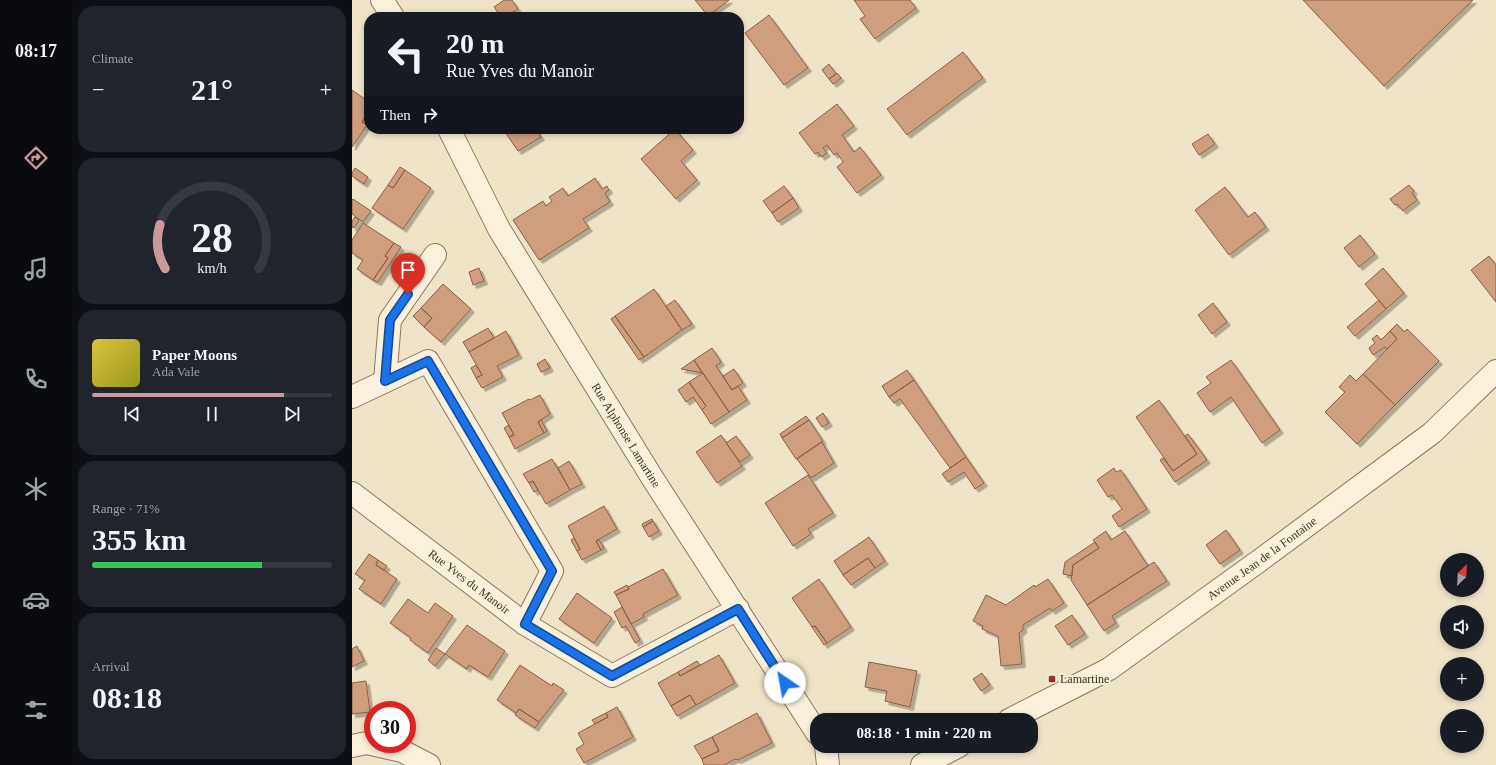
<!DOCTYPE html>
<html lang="en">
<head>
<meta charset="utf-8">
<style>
	:root { --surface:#171b24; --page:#20242c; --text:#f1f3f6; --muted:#9ea1a6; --line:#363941; --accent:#cc999b }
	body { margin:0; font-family:"Times New Roman",serif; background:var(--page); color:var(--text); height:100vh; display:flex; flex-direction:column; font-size:15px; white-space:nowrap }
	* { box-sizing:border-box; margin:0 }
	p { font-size:13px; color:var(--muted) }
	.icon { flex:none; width:22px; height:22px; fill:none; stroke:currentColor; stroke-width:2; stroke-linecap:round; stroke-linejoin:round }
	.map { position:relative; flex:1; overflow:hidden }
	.details { display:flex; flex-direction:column; gap:6px; padding:6px; background:#0d0f14; width:280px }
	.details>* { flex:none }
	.banner { position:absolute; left:12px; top:12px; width:380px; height:122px; border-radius:16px; box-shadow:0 2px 6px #0003; background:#171b24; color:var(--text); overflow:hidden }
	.needle { width:26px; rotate:24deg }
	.fabs { position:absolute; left:1088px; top:553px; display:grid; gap:8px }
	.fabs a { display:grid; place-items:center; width:44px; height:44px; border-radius:50%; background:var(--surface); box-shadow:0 2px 6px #0003; font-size:20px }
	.speed { position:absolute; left:12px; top:701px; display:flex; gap:8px; font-size:20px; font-weight:700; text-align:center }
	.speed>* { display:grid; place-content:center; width:52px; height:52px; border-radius:50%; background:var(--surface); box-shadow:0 2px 6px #0003; line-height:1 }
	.speed .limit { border:6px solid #d22; background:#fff; color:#111 }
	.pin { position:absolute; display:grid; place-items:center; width:34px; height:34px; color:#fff; margin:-41px -17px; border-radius:50% 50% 50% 0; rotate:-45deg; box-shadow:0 0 4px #0007 }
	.pin .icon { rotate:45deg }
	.me { position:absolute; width:44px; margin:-22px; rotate:327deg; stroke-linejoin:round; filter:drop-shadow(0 0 3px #0008) }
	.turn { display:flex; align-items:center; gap:14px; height:84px; padding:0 16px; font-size:18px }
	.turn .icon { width:52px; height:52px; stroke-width:2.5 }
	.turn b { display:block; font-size:28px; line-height:34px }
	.then { display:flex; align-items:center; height:38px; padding:0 16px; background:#0003; gap:8px; font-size:15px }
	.big { font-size:30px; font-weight:800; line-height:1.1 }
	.details .widget { flex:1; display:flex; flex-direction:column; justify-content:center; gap:6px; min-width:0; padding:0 14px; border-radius:16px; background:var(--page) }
	.details .dial { align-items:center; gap:0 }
	.dial svg { height:104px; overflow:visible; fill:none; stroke:var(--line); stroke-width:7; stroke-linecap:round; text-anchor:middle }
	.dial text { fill:var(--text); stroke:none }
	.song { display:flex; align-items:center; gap:12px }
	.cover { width:48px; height:48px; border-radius:6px; background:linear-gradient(135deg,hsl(50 70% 55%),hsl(60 70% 35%)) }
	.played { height:4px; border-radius:2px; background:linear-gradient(90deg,var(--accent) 80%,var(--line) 80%) }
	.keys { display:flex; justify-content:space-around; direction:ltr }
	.heat { display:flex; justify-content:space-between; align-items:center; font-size:22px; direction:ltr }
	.charge { height:6px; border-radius:3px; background:linear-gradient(90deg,#34c759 71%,var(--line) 0) }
	.trip { position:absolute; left:458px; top:713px; width:228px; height:40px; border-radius:16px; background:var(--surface); box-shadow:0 2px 6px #0003; font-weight:800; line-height:40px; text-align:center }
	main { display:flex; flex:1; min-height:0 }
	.tab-bar { display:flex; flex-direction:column; width:72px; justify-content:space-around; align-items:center; background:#090b0e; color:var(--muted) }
	.tab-bar .icon { width:28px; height:28px }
	.tab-bar .on { color:var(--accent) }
	.tab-bar b { font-size:18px; color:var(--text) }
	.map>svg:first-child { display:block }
	.building { fill:#cf9f7d; stroke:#8d5f41; filter:url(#shadow) }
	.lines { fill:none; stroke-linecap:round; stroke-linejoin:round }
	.street-casing { stroke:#8d765c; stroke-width:24 }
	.street { stroke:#faf1dc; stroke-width:22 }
	.route-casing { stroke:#114b97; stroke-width:10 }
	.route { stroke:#1a73e8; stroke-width:7 }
	.poi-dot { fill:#9e2a2b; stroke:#f7eed8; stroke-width:1.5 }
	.labels { text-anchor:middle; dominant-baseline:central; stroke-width:4; stroke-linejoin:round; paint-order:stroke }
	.street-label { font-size:12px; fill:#3d2e20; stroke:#f7eed8 }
	.poi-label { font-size:12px; fill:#3d2e20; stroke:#f7eed8; text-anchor:start }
</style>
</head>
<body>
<main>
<nav class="tab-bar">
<b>08:17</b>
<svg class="icon on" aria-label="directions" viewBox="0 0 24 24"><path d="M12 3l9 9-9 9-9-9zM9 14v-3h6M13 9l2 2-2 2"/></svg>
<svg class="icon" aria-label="music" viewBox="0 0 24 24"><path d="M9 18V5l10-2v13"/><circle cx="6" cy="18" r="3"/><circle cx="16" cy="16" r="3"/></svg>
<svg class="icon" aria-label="phone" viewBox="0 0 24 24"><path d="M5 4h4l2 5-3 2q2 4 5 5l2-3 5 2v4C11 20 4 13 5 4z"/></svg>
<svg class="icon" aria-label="climate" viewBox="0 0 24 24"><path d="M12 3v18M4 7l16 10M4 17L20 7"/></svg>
<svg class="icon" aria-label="car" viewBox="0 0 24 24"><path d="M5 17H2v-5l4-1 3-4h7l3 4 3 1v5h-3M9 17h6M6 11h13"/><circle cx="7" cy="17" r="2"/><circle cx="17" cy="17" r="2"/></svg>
<svg class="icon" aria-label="filters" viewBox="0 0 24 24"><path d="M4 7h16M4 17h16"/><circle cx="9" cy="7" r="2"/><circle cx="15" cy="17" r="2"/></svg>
</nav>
<section class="details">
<div class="widget"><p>Climate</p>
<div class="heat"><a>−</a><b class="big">21°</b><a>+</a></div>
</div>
<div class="widget dial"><svg viewBox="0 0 100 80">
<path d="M14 69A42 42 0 1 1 86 69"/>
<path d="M14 69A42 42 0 0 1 10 35" stroke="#cc999b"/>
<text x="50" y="56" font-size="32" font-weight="700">28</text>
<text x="50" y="72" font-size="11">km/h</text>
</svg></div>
<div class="widget">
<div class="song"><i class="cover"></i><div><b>Paper Moons</b><p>Ada Vale</p></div></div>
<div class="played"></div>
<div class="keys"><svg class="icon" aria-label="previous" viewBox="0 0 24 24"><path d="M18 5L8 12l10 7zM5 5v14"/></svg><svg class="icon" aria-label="pause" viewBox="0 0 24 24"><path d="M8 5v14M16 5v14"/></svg><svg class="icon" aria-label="next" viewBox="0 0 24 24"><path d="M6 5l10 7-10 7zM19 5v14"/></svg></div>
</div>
<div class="widget"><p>Range · 71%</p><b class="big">355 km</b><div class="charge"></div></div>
<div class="widget"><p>Arrival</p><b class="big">08:18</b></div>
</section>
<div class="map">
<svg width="1144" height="765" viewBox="0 0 1144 765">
	<defs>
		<filter id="shadow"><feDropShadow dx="3.5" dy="3.5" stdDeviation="0" flood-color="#0004"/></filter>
	</defs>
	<rect width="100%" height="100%" fill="#f0e4c8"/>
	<!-- building -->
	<path class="building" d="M152,0H160L166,9L153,17H149L142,7Z
		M343,0H377L356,16Z
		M502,0H558L564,8L523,39L508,19L513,16Z
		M951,0H1121L1032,86Z
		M417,15L456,68L432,85L393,33Z
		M611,52L631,78L555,135L535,109Z
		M477,64L484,74L477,79L470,70Z
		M485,73L489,78L481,84L477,79Z
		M0,90L17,102V111L10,122L15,125L0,147Z
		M485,104L502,126L490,135L502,152L508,147L529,175L505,193L485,167L491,162L485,153L482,155L475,145L471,148L475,153L469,157L466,152L463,154L447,133Z
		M17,111V122L15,125L10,122Z
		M151,129H184L189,137L166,151Z
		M323,129L341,150L329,161L345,180L324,199L289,159Z
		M856,134L863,144L847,155L840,144Z
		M48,167L53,170L41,188L36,185Z
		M3,168L16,177L12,184L0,176V173Z
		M53,170L79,188L51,229L20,208L36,185L41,188Z
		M243,178L250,189L255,186L257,190L253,193L258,202L231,219L237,228L187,260L161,220L191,201L194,206L200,201L197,197L211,188L216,196Z
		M1057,185L1062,191L1060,193L1065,200L1051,211L1045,204L1043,205L1038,199Z
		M432,186L441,198L420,213L411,201Z
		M873,187L896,217L903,212L914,227L877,255L843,210Z
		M441,198L447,208L426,222L420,213Z
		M1,199L19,211L11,222L0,214V200Z
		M3,217L7,220L2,228L0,227V221Z
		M11,223L42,243L33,256L36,258L21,280L5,269L11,260L0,253V240Z
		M1008,235L1023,254L1007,267L992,248Z
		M42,243L49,247L26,282L21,280L36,258L33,256Z
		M1137,256L1144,265V302L1119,270Z
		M127,268L132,281L121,285L117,272Z
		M1031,268L1052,293L1034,309L1013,284Z
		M91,284L119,309L89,342L72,327L80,318L69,308Z
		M302,289L330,330L292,357L263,316Z
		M323,300L340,324L330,330L314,306Z
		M1027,300L1034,309L1003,336L995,327Z
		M861,303L875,322L860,334L846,315Z
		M69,308L80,318L72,327L61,316Z
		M263,316L292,357L287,360L259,319Z
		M1045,324L1052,332L1055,329L1087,361L1043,405L1011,374L1045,339L1038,331Z
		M136,328L142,338L117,352L111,342Z
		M154,331L167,355L145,366L151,377L130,388L124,378L130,375L117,352Z
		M1038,331L1045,339L1035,349L1033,347L1021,355L1017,348L1023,343L1020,339L1025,335L1029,340Z
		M360,348L369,362L364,366L380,390L386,386L395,400L377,412L342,360Z
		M193,359L198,368L189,372L185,364Z
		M342,360L350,373H351L329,369Z
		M879,360L928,430L910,443L879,397L858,412L845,393L859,383L854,377Z
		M124,365L130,375L124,378L119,368Z
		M382,369L391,383L380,390L371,376Z
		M555,370L562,380L537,397L530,386Z
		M351,373L377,412L359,424L350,410L354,406L337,382Z
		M1011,374L1043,405L1005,444L973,412L993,392L987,387L998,375L1004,381Z
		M562,380L614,457L598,468L548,399L542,403L537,397Z
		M337,382L354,406L350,410L341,397L334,402L326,390Z
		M188,395L198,414L186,422L192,433L163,449L157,437L162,435L150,413L177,399L178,400Z
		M807,400L845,454L821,471L784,417Z
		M471,413L477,423L470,427L464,418Z
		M454,416L457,420L430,438L428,434Z
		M189,420L195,431L192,433L186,422Z
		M457,420L471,441L444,459L430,438Z
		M157,425L162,435L157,437L152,428Z
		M836,434L855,460L823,482L808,460L811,458L821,471L845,454L833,436Z
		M369,435L390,466L365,483L344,452Z
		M384,436L398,455L388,462L374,443Z
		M470,442L482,463L459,478L445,459Z
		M614,457L632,483L623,489L612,472L596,482L590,474Z
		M200,459L218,490L194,504L181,481L177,483L171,474Z
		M217,461L230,484L218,490L206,468Z
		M762,468L764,472L769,470L795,509L767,527L760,516L770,509L760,495L756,497L745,480Z
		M456,475L481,513L456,529L459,534L441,546L413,503Z
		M181,481L186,490L182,492L177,483Z
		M252,506L265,529L244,541L249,550L230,560L225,551L228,549L216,526Z
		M300,519L301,521L291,527L290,524Z
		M301,521L307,531L297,537L291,527Z
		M874,530L888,550L868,564L854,545Z
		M754,531L759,540L773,531L796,566L735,605L719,580L721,565L747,548L741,540Z
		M517,537L533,561L523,568L516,558L491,575L482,561Z
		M222,538L228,549L225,551L219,540Z
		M247,540L252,548L249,550L244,541Z
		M743,542L747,548L721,565L720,576L711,574L713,562Z
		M17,554L26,560L24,565L45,579L29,604L7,589L13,580L3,574Z
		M516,558L523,568L499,585L491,575Z
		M26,560L35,566L32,570L24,565Z
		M802,562L815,581L760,616L764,623L752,631L735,605Z
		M311,569L326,595L291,614L292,617L279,624L264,595L277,589L276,587Z
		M467,579L499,627L475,643L463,626L460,627L440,598Z
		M696,579L712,603L700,611L698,608L671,625V630L667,633L670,664L649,666L646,636L630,629L631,626L621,621L634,595L654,605L682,585L683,587Z
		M275,585L277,589L264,595L262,592Z
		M225,593L260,618L242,643L207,619Z
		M56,599L76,613L83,603L101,616L76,653L58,640L59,638L38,623Z
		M270,607L288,640L283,643L274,626L270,628L262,612Z
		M720,615L733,634L716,645L703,626Z
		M115,625L153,651L136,677L117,665L115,669L93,654Z
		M463,626L475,643L472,645L460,627Z
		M5,646L12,661L0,667V649Z
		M84,648L93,654L83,666L76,660Z
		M367,655L383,683L344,705L338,695L319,706L306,683L326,672L328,676Z
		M345,661L348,665L328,676L326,672Z
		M517,662L565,671L558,707L533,701L535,691L513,687Z
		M168,665L200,686L201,683L212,690L187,722L167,709L164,713L145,700Z
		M630,673L638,685L629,691L621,679Z
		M14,681L18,712L0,714V683Z
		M338,695L344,705L325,716L319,706Z
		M265,707L281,737L232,763L224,749L232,744L226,733L256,717L254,713Z
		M167,709L187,722L183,728L163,715Z
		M254,713L256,717L243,724L240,720Z
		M405,713L420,743L386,760L383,759L372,765H352L350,759L367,751L360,737Z
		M360,737L367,751L350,759L342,746Z"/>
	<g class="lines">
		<!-- street casing -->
		<g class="street-casing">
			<g id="street">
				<path d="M30,0L41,17"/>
				<path id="s1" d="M97,129L147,229L301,479L465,733"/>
				<path d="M33,381L38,320L83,255"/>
				<path d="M0,397L76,361L200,571L173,624"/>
				<path id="s2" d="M0,493L173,624L260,676L386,609"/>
				<path id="s3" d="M657,720L757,669L907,561L1080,433L1144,371"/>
				<path d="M0,746L15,743L50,751L77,765"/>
				<path d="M474,746L476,765"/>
				<path d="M570,765L607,746"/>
			</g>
		</g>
		<!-- street -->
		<use href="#street" class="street"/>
	</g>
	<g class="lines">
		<!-- route casing -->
		<g class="route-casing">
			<path id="route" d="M56,294L38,320L33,381L76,361L200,571L173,624L260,676L386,609L433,683"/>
		</g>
		<!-- route -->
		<use href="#route" class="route"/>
	</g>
	<!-- markers -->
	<rect class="poi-dot" x="696" y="675" width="8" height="8" rx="2"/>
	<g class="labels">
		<!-- street labels -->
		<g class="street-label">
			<text stroke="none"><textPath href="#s1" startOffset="354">Rue Alphonse Lamartine</textPath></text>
			<text stroke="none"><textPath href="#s3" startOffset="301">Avenue Jean de la Fontaine</textPath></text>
			<text stroke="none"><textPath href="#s2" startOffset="147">Rue Yves du Manoir</textPath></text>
		</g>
		<!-- poi labels -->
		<g class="poi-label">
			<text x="708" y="679">Lamartine</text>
		</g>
	</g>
</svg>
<div class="fabs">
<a><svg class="needle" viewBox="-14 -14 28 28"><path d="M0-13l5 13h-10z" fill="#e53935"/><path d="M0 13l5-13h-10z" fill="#9ea1a6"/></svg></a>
<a><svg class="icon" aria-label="sound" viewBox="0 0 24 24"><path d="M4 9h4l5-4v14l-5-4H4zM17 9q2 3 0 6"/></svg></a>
<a>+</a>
<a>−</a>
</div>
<div class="speed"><div class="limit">30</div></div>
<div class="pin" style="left:56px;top:294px;background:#d93025"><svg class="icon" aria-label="arrive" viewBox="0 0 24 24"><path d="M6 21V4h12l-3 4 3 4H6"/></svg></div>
<svg class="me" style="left:433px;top:683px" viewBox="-20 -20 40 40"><circle r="19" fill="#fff"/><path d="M0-13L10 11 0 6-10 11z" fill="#1a73e8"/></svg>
<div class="trip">08:18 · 1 min · 220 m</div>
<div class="banner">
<div class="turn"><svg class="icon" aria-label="left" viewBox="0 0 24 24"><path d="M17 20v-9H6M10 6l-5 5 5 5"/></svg><div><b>20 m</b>Rue Yves du Manoir</div></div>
<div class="then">Then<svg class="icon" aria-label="right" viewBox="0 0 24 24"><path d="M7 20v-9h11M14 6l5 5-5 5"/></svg></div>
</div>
</div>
</main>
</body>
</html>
